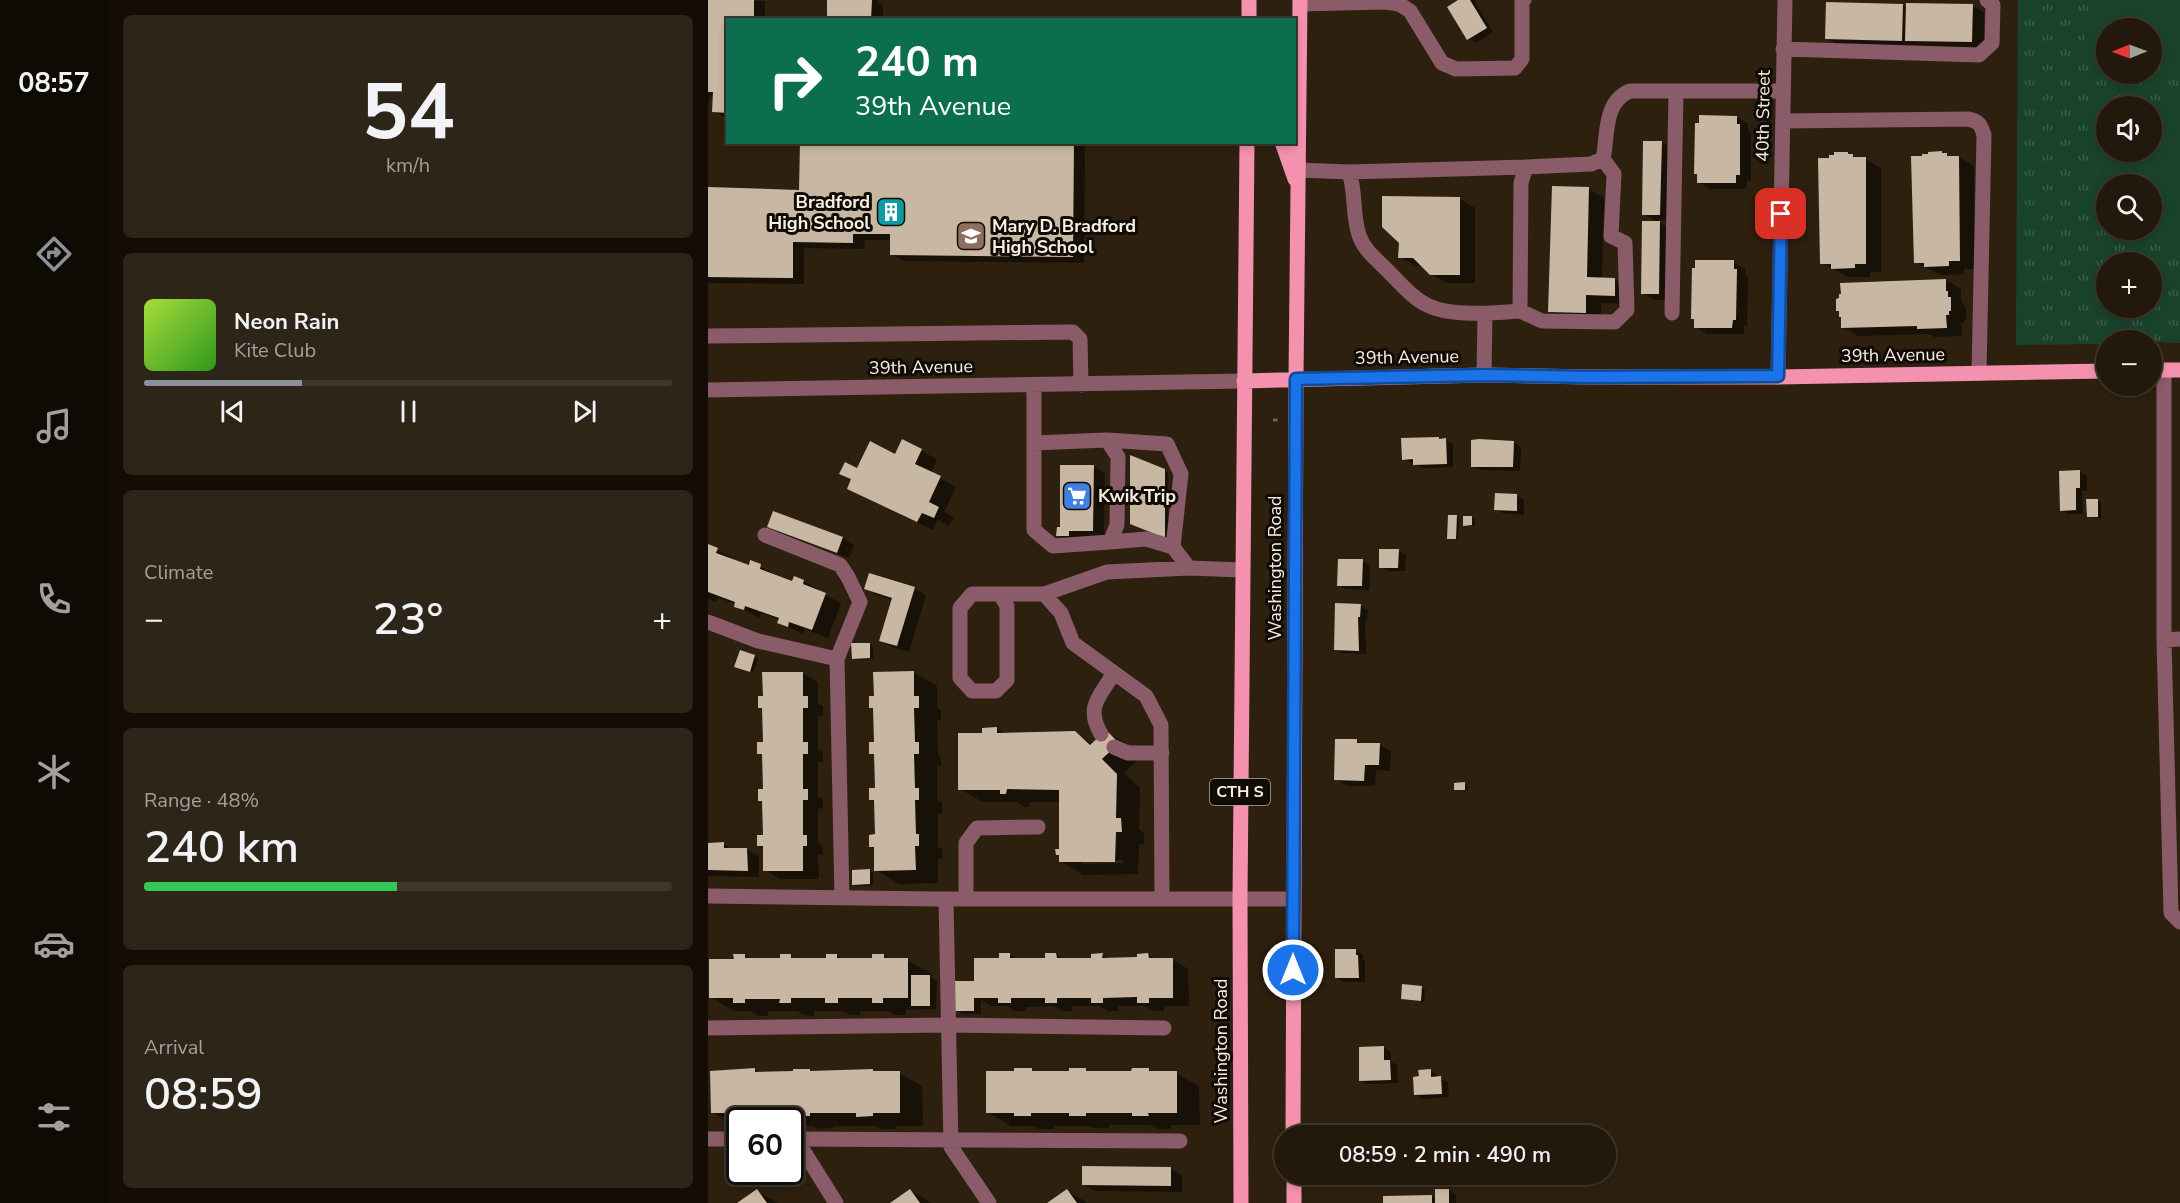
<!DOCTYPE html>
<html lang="en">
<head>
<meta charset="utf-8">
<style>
	:root { --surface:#22180b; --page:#2e2519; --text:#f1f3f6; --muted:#a2a09d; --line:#3f372c; --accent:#8c9099 }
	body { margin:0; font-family:"Nunito Sans",sans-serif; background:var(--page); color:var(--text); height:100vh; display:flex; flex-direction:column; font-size:22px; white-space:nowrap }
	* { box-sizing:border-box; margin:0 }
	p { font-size:20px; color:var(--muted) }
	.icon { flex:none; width:33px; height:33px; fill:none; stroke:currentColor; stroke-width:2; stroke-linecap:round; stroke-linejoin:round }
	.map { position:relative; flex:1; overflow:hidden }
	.drawer { display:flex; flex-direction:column; gap:15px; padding:15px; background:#130d06; width:600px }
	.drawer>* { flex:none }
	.guide { position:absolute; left:18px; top:18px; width:570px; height:126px; border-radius:0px; box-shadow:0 3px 9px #0003,0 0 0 2px var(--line); background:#0b6e4f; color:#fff; overflow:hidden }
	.needle { width:39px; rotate:269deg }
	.controls { position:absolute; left:1388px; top:18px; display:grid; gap:12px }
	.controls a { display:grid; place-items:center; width:66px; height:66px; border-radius:50%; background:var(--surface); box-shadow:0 3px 9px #0003,0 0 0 2px var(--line); font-size:30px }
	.speed { position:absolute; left:18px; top:1107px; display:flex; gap:12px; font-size:30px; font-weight:700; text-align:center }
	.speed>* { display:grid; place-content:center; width:78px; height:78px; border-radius:50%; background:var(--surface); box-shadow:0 3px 9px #0003,0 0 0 2px var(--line); line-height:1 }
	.speed .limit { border:3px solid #111; border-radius:9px; background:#fff; color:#111 }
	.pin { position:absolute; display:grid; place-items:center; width:51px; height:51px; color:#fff; margin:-26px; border-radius:12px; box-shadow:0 3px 9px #0006 }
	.me { position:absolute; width:66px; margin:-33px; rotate:0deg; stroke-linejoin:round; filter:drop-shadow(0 0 4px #0008) }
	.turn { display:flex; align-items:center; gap:21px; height:126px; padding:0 30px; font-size:27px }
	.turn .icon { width:78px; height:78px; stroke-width:2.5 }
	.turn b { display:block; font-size:42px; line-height:51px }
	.big { font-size:45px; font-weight:600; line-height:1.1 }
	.drawer .tile { flex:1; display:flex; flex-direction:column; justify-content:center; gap:9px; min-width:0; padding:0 21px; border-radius:9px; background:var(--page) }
	.drawer .dial { align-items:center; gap:0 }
	.dial b { font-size:78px; line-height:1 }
	.song { display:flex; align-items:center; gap:18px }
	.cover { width:72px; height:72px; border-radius:9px; background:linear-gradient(135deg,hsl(80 70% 55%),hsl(110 70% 35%)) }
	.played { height:6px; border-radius:3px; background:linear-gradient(90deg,var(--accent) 30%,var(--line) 30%) }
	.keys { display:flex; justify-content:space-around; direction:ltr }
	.heat { display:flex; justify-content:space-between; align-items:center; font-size:33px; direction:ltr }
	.charge { height:9px; border-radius:4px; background:linear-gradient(90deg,#34c759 48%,var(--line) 0) }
	.trip { position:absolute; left:566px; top:1125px; width:342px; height:60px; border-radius:30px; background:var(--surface); box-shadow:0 3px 9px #0003,0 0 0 2px var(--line); font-weight:600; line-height:60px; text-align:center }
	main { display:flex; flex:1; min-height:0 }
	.tabs { display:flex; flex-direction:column; width:108px; justify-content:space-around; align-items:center; background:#0e0a04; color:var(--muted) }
	.tabs .icon { width:42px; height:42px }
	.tabs .current { color:var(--accent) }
	.tabs b { font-size:27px; color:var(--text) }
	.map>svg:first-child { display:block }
	.grass { fill:url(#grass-tufts); fill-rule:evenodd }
	.pitch { fill:#19422c; fill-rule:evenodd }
	.shadow { fill:#0007; fill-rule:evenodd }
	.building { fill:#c8b8a3 }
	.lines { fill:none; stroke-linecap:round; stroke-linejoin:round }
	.path { stroke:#6f6455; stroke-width:3; stroke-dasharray:4.5 4.5; stroke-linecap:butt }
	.minor { stroke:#8a5b68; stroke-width:15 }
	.major { stroke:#f391af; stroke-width:15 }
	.route-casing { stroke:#114b97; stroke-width:15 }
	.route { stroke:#1a73e8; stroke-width:10 }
	.labels { text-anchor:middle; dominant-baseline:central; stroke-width:6; stroke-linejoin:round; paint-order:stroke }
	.shield { fill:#100b05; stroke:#b3aba2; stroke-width:1.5 }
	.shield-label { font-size:16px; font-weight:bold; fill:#f9f0e5 }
	.street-label { font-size:18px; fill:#f9f0e5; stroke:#100b05 }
	.poi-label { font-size:18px; font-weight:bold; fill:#f9f0e5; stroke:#100b05; text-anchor:start }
</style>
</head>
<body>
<main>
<nav class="tabs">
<b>08:57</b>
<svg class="icon current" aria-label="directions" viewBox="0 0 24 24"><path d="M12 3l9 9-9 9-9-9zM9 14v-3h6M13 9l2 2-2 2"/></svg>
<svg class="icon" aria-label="music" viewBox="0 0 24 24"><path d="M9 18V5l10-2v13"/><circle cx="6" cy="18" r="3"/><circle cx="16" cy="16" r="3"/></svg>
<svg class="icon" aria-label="phone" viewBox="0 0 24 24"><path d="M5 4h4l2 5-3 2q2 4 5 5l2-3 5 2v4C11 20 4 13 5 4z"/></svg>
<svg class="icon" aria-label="climate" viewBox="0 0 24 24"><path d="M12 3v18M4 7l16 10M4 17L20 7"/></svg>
<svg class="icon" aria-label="car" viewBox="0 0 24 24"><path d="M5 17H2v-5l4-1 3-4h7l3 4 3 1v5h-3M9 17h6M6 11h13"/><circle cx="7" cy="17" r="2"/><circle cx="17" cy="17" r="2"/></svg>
<svg class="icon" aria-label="filters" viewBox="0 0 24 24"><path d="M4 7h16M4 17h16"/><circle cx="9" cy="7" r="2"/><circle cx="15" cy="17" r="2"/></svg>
</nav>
<section class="drawer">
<div class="tile dial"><b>54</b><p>km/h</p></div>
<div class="tile">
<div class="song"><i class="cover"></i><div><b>Neon Rain</b><p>Kite Club</p></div></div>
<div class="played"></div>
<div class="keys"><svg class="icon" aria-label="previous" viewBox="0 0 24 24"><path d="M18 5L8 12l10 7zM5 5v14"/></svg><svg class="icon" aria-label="pause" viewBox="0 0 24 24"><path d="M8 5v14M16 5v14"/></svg><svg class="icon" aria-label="next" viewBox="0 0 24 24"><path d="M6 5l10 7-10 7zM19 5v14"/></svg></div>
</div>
<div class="tile"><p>Climate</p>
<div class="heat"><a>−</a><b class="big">23°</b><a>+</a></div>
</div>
<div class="tile"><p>Range · 48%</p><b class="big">240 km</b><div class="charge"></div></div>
<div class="tile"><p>Arrival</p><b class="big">08:59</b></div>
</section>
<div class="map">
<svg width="1472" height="1203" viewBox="0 0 1472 1203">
	<defs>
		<pattern id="grass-tufts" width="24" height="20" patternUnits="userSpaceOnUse" patternTransform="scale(1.5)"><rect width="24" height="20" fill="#19422c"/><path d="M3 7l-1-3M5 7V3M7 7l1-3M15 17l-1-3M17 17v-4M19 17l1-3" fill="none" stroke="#3b5e4a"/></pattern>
	</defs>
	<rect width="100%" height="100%" fill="#2d200f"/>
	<!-- grass -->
	<path class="grass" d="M1310,0H1472V343L1398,340V344L1308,345ZM1398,28H1443V74H1398ZM1398,106H1443V152H1398ZM1398,184H1443V230H1398ZM1398,262H1443V308H1398Z"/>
	<!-- pitch -->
	<path class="pitch" d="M1385,0H1472V60L1443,58V28H1398V55L1373,54Z
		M1472,104V256L1440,240L1429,230H1443V184H1398V191L1387,169L1380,148L1379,105ZM1398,106H1443V152H1398Z"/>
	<!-- shadow -->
	<path class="shadow" d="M0,0L57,1V20H20V118L5,111L6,97L2,96L0,105Z
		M121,0H170L175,7V20H120Z
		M753,0H766L785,32L768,43L760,39Z
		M1195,6L1199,8L1264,6L1276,12V48L1210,47L1206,44L1205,47L1130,45L1119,38Z
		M1028,117L1040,124V130L1043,132V181H1039V189H1002L991,182V175L987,173Z
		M93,142H377L376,263L195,261L184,254V240H157L156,249L96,248V284L0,283V188L92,191Z
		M953,142L965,149L964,221L948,220L963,229L962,300H946L934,293L950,223L935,214Z
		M1234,153L1243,157H1251L1266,166L1267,269H1256V274L1233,275L1207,262Z
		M1140,154L1150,159H1157L1173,168V272H1162V277H1140L1114,263L1123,159Z
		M881,189L896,198L894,279H906L922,288V304L893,303V321L857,320L842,311Z
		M752,199L767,208V283H739L723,274L715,266H708L692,257Z
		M1025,262L1037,269V275L1040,277L1039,326L1036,325V334H999L988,327V320L984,318Z
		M1238,280L1253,289V301L1258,307V319H1256V323H1253L1254,336L1226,337L1222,334L1150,336L1135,327Z
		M737,440L745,444V467L714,468L695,459Z
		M195,441L229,459L223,473L248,487L236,512L246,517L241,526L230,520L225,530L156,497L150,470L188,456Z
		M805,442L813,447L812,471L771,470L764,466Z
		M385,466L397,473L396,537L361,542L350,535Z
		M456,471L460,473V538L427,525Z
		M1372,472L1379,476V491H1374L1375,514H1360L1353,510Z
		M809,496L816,500V515L795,513L788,509Z
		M1390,501L1393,502V518H1384L1380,516Z
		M66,513L135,538L146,545L141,558L72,533L61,526Z
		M748,517L751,519L750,540L741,538Z
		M764,518L767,519V526L757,525Z
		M0,546L25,558L24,560L42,567L43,562L68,575L67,576L85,583L87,578L96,581L111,590V592L133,603L120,638L97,629L95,634L71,622L72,620L53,613L52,618L28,606V604L10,598L8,602L0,599Z
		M690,551L698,555L697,571H680L672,567Z
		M654,561L662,565L661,590L638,589L630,585Z
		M206,588L218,595L201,652L184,647L173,640L185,600L169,595L158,589Z
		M652,605L660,610L659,620H657L658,654L634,653L627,649Z
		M162,644L165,646V659L148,660L145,658Z
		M33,651L50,658L45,673L31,668Z
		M94,673L110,682V704L115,706V716H110V750L115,753V762H110V797L115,799V808L110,809V843L114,846L115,854L110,855L111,879H72L57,870L56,849L51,846L56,837V802L51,800L56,790V756L51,754L56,744V710L51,707L56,698Z
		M206,673L229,686V708L233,711V720H229L230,755L233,757V766H229V800L234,803V813H230V847L234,849V859H230V883L191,884L168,870L167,849L163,846L168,836L167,802L163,799L168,790L167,756L163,753L168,743L167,709L163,707L167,697Z
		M289,729L298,734L366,733L385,744L398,732L421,745L433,757L416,773L432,788L431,830L436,833V844L431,845L430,874L375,875L352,861L353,856L349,854L353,851L352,802H321V807H317L309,802H275L252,789L275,734ZM415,860V863L374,864V861Z
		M648,740L655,745H671L683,751L682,771L668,770L667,786H639L628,779Z
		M756,784L759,785L760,791L747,789Z
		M0,844H16L25,850H39L51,856V877L0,876Z
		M162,871L165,873V885L148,886L145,884Z
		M647,950L655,955V960L657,961V982H636L629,978Z
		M36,955L44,960H73L83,956L90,960H120V955H129L137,960H165L175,955L183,960H199L223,973V977L229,981L228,1009L198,1010V1015H188L180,1011H152V1015H142L134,1011H106V1016L96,1015L89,1011H60V1016H50L42,1011H26L2,997L27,960Z
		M302,955L310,959H338L348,955L357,960H384L394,955L402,959H431L440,955L449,960H465L480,969L481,1006H456V1011H446L436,1006H410V1011H400L391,1006H364V1011H354L345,1006L318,1007V1011H307L299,1006H283L273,1000V1014H255L248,1010L265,982L292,959Z
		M714,988L717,990L716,1002L694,998Z
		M676,1047L683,1052V1062L689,1065L690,1083L659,1084L652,1080Z
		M47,1070L52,1073L102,1070L106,1073L164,1070L169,1073H191L214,1086L215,1126H187L188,1129H172L167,1126H125V1128L110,1129L105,1126H82V1120H32V1126H27L4,1112Z
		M323,1070L328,1073H362L377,1070L383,1073H425L440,1070L446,1073H468L491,1086L492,1125H463V1129H449L443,1125H401V1128H386L382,1126H346V1129H331L326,1126H303L280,1112L308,1073Z
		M722,1071L730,1075V1078L740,1082L741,1097L715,1099L707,1094Z
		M463,1169L474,1175V1192L387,1191L375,1184Z
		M765,1174H794V1177H770Z
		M741,1190L748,1195V1203H677L724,1196L729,1199Z
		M49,1191L70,1203H32Z
		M203,1191L224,1203H185Z
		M359,1191L380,1203H342Z"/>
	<!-- building -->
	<path class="building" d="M0,0H46V20H20V113L4,112L5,92H0Z
		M119,0H164L163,20H119Z
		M750,0H762L779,28L759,40L739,7Z
		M1118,2L1195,4L1194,41L1117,39Z
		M1198,3L1265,4L1264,42L1197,41Z
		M991,115L1029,116V124H1032V175H1028V183H989V174H986L987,123H991Z
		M935,141H954L952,215H934Z
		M92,142H366L365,257L182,255V234H145V243L85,242V278L0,277V187L91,190Z
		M1234,151V153H1239V156H1251L1252,261H1241V266L1216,267V263H1206L1203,156H1214V154H1220V152Z
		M1126,152H1140V154H1145V157H1158V264H1147V268L1123,269V264H1112L1110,158H1121V155H1126Z
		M844,186L881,187L879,277L907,278V296L878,295V313L840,312Z
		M674,196L752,197V275H722L705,258H690L691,243L674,227Z
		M934,221H952L951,294H933Z
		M987,260H1026V269H1029L1028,320H1025L1024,328H986V319H983L984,268H987Z
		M1238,279V291H1240V297H1243V311H1241V315H1238L1239,328L1209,329V326L1133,328V317H1131V311H1128V299L1131,298V294H1133L1132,283Z
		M731,437V439L738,438L739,464L705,465V459L694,460L693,438Z
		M194,439L214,449L207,464L233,476L221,502L231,507L226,518L214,513L209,522L139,489L143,479L131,474L137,462L149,468L162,441L187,454Z
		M771,439L806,441L805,467H763V440Z
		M422,455L457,469V538L422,524Z
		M352,465H386L385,531H361V536H348L349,527H352Z
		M1372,470V488H1368V510L1352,511L1351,471Z
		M787,493L809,494V511L786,510Z
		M1378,499H1390V517H1379Z
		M65,511L135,537L129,553L59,527Z
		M740,515H749L748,539H739Z
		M755,516H764V525L755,526Z
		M0,544L10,548L8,553L41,565L42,560L53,564L52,569L84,581L86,576L96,580L95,584L118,593L104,630L81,622L80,627L69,623L71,618L37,606L36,610L26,607L27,602L0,592Z
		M671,549H691L690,568H671Z
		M630,559H655L654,586H629Z
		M161,573L207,587L189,646L171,641L184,598L156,589Z
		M627,603L653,604L652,617H650L651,651L626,650Z
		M143,643H162V658L144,659Z
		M32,650L47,655L42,672L26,667Z
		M206,671V696H211V708H206L207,742H211V754H206L207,788H211V800H207L208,834H211V846H207L208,870L166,871V847H161V835L167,834L166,800H161V788H167L166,754H161V742H166L165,708H161V696H166L165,672Z
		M54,672H95V696H100V708H95V742H100V754H95V789H100V800H95V835H99V846H95V871H55V846H49V835H55L54,801H50V789H55L54,754H49V742H55L54,708H50V696H55Z
		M289,727V733L367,731L382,745L398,730L411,743L394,759L409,774L408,818H413L414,832H408L407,862H351V855H348L347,849H351V790L299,789L298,794H292V790H250V733H274V728Z
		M627,739H649V743H672L671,765H657L656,781L626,780Z
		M757,782V790H746V783Z
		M16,842V848H39L40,871L0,870V843Z
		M162,869V884L144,885V870Z
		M627,949H648V955H650L651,978H627Z
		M291,953H302V958H337V953H348L349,958H383V954L395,953L394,958L429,957V954L440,953L441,958H465V998H441V1003H429V997L395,998V1003H383V998H349V1003H337V998H303V1003H290V998H266V1011H247V981H266V958H291Z
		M25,954H37V958H72V954H83V958H118V954H129V958H164V954H176V958H200V998H175V1003H164V998H130V1003H117V998H83V1003H71L72,999H37V1003H25V998H1V959H26Z
		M203,975H222V1006H203Z
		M694,984L714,986L713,1001L693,999Z
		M676,1046V1060H682L683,1080L651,1081V1047Z
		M47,1068V1072L85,1071V1069H102V1071L165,1069V1071H192V1113H165V1116L148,1117V1113H102V1116H85V1113L47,1114V1116L31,1117L30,1113H3L2,1071Z
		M306,1068H324V1071H361V1068H378V1071H423L424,1068H441V1071H469V1113H440L441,1116H424V1113H378V1116H361V1113H323V1116H306V1113H278V1071H306Z
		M723,1069V1077L733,1076L734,1094L706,1095L705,1077L711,1076L710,1070Z
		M374,1166L463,1167V1186L374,1185Z
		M49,1189L59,1203H29Z
		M202,1189L212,1203H182Z
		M359,1189L369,1203H339Z
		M727,1189H741V1203H727Z
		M724,1195V1203H675V1196Z"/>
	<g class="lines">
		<!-- path -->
		<path class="path" d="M565,420H572"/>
		<!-- minor -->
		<path class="minor" d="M592,4L677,2L691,4L702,11L734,63L748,69L807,68L814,59V1L816,0
			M1075,49L1271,55L1284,43L1285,5L1279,0
			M1075,121L1260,119C1271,121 1273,125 1276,135L1271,373
			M590,170L641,172C648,192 644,214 651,235C656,250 668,259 679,270C691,282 705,299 721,306C745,317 786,313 812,311L813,183L818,167L883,164L895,159C900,136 895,102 922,91H1075
			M641,172L818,167
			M812,311L834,321L907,322L919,310L917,243L903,236L906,174L895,159
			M964,313L968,91
			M0,336L365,332L372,339L373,385
			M1456,370V640L1463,913L1472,922
			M776,375L777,314
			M1070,377L1077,0
			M0,390L536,381
			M399,440L459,444L473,474L465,547
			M326,443L399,440L410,457L409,525L402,542L345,546L326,530V385
			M57,535L132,565L140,577L152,602L129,659L134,898
			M402,542L438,539L465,547L481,568L534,570
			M292,594H264L252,608V678L264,691H288L299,680V606L292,594H336L399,572L481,568
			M336,594L353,613L365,643L438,696L453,725L454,898
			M0,622L50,641L129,659
			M1456,640L1472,639
			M393,734C377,707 392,696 406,673
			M406,747L420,753H454
			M0,896L229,899H585
			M238,899L243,1147L281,1203
			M258,899V843L269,828L330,827
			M0,1028L241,1025L456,1028
			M0,1139H32
			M82,1139L472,1141
			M88,1139L128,1203"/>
		<!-- major -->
		<path class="major" d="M541,20V0
			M574,142L587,179
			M1443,370H1472
			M536,381L776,375L881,377H1070L1398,371
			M585,1136L588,379L592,0
			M586,1174V1203
			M533,1203L532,898L539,142"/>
	</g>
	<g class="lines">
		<!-- route casing -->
		<g class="route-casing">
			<path id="route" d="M585,970L588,379L777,375L881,377L1070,376L1073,214"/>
		</g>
		<!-- route -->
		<use href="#route" class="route"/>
	</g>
	<!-- icons -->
	<defs>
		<g id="building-square" transform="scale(1.5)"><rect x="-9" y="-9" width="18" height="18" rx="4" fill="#0f9aa8" stroke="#100b05"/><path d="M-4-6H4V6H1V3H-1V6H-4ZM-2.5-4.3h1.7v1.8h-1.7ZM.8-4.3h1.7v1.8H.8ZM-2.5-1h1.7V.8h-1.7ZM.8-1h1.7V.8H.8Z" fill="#fff"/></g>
		<g id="school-square" transform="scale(1.5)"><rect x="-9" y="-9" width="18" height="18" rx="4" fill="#8d6e63" stroke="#100b05"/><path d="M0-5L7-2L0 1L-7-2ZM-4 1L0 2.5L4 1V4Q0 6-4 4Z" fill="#fff"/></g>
		<g id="supermarket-square" transform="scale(1.5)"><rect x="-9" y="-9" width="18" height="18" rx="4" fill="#3f7fe0" stroke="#100b05"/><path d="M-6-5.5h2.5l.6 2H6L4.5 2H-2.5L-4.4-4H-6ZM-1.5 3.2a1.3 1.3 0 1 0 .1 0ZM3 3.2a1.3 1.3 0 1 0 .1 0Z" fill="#fff"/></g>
	</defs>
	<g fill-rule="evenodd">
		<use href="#building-square" x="183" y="212"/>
		<use href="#school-square" x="263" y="236"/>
		<use href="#supermarket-square" x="369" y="496"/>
	</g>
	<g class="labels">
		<!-- shield labels -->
		<rect class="shield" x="502" y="779" width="60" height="26" rx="4.5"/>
		<g class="shield-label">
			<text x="532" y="792">CTH S</text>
		</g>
		<!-- street labels -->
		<g class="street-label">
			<text transform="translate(1055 116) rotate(-89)">40th Street</text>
			<text transform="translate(1185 355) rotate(-1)">39th Avenue</text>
			<text transform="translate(699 357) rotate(-1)">39th Avenue</text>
			<text transform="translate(213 367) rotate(-1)">39th Avenue</text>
			<text transform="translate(567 568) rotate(-90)">Washington Road</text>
			<text transform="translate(513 1051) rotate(-90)">Washington Road</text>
		</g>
		<!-- poi labels -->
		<g class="poi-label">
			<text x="162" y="202" text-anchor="end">Bradford<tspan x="162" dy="21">High School</tspan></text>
			<text x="284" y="226">Mary D. Bradford<tspan x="284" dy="21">High School</tspan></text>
			<text x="390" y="496">Kwik Trip</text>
		</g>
	</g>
</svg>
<div class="controls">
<a><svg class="needle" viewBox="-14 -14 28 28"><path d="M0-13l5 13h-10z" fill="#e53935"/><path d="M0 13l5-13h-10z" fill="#a2a09d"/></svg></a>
<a><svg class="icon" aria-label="sound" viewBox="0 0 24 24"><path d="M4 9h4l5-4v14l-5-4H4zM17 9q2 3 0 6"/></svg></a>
<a><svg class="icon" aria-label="search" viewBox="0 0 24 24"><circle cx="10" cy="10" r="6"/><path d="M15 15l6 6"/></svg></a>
<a>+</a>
<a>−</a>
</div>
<div class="speed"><div class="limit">60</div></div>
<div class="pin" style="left:1073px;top:214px;background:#d93025"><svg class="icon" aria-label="arrive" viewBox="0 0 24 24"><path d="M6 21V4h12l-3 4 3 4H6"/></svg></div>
<svg class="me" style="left:585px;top:970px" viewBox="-20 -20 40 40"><circle r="17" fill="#1a73e8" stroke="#fff" stroke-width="3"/><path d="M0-11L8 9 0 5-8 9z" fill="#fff"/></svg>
<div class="trip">08:59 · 2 min · 490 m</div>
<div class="guide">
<div class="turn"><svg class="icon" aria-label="right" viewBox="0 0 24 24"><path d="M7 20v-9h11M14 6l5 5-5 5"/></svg><div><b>240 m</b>39th Avenue</div></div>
</div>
</div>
</main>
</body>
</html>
